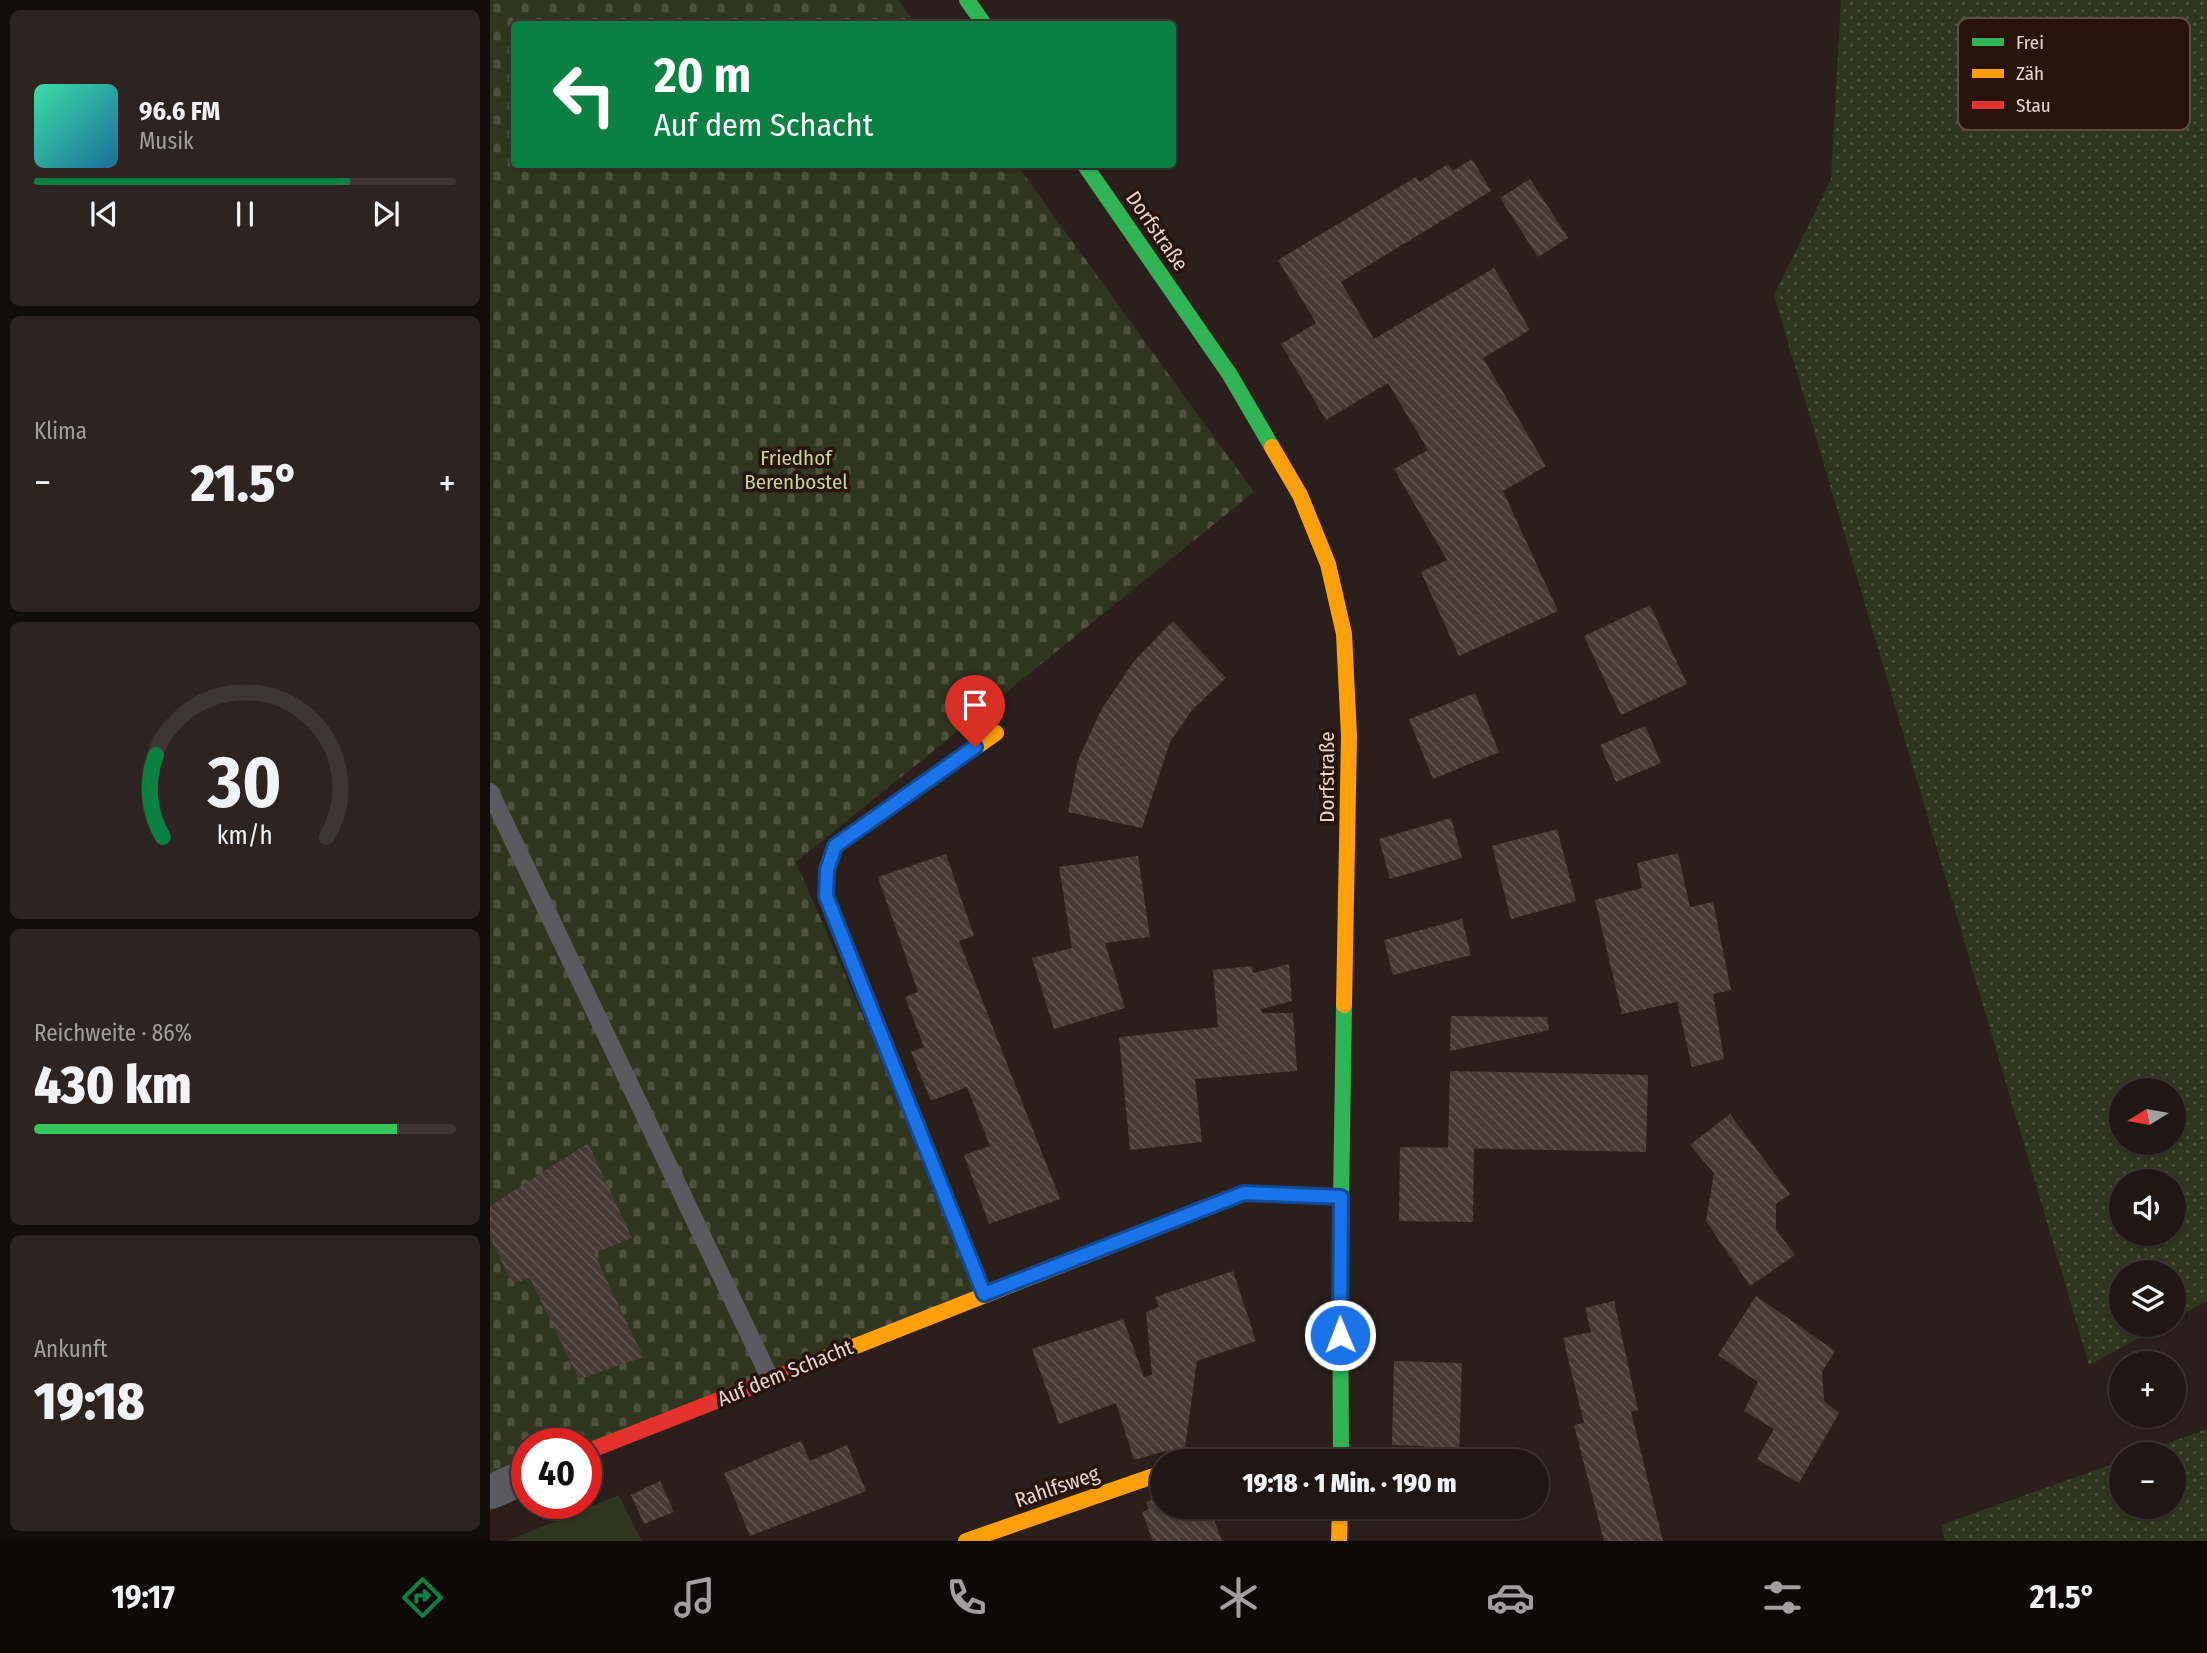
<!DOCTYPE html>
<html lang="de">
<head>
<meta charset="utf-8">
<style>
	:root { --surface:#201714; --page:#2d2422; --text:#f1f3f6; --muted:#a29fa0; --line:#3d3634; --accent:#0b8043 }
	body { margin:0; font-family:"Fira Sans Condensed",sans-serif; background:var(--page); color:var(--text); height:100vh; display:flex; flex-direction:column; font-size:26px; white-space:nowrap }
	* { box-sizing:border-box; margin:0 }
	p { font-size:23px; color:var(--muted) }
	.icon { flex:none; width:38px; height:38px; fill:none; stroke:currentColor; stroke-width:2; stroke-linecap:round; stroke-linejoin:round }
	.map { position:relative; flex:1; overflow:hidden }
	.details { display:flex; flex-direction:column; gap:10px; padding:10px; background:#120d0b; width:490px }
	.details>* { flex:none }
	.hud { position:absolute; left:21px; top:21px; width:665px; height:147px; border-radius:7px; box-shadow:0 2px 5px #0004,0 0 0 2px var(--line); background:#0b8043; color:#fff; overflow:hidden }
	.needle { width:46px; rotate:259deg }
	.buttons { position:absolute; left:1619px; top:1078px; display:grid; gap:14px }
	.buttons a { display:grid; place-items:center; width:77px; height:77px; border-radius:50%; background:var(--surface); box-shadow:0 2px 5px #0004,0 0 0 2px var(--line); font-size:35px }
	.speed { position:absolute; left:21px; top:1428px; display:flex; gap:14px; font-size:35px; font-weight:700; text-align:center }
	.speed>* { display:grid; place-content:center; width:91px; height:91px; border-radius:50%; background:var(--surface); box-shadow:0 2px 5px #0004,0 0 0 2px var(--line); line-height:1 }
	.speed .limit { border:10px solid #d22; background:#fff; color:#111 }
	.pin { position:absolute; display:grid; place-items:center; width:60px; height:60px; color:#fff; margin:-72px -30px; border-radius:50% 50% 50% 0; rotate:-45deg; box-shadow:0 0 7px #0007 }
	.pin .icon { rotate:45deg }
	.me { position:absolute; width:77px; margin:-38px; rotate:359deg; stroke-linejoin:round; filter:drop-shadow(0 0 5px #0008) }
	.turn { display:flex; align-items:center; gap:24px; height:147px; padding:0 28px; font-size:32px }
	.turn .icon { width:91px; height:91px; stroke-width:2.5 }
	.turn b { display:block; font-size:49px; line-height:60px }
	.big { font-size:52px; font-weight:800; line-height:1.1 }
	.details .tile { flex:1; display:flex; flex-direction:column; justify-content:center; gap:10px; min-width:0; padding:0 24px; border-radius:10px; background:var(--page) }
	.details .dial { align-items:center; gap:0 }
	.dial svg { height:182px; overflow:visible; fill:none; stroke:var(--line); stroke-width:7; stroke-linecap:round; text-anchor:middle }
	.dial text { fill:var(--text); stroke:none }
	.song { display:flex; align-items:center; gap:21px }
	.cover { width:84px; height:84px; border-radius:10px; background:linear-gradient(135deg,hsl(160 70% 55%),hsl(200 70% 35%)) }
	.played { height:7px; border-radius:4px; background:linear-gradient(90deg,var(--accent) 75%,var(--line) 75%) }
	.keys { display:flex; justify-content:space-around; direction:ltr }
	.heat { display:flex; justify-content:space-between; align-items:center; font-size:38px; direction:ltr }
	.charge { height:10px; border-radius:5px; background:linear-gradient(90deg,#34c759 86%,var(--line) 0) }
	.trip { position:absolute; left:660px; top:1449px; width:399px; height:70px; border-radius:35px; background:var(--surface); box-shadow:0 2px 5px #0004,0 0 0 2px var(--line); font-weight:800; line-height:70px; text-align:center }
	.tab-bar { display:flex; height:112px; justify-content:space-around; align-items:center; background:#0d0908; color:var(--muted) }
	.tab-bar .icon { width:49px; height:49px }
	.tab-bar .current { color:var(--accent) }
	.tab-bar b { font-size:32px; color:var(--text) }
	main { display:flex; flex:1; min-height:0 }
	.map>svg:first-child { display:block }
	.grass { fill:url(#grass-dots); fill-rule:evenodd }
	.cemetery { fill:url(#cemetery-stones) }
	.park { fill:#30351f }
	.building { fill:url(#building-back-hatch) }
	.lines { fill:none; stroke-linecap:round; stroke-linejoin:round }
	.lane { stroke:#5b5a5e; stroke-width:18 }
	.street { stroke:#5b5a5e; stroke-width:35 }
	.fast { stroke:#30b455; stroke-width:16 }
	.slow { stroke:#ff9f0a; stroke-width:16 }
	.jam { stroke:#e5322d; stroke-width:16 }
	.route-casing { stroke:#114b97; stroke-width:18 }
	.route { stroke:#1a73e8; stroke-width:12 }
	.labels { text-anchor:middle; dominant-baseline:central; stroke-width:7; stroke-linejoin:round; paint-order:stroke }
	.street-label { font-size:21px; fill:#e5d7d0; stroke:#27130a }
	.park-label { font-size:21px; fill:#c1d793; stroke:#27130a }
	.key { fill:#27130a; stroke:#604e45; stroke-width:2 }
	.key-label { font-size:19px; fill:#e5d7d0 }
</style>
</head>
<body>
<main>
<section class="details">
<div class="tile">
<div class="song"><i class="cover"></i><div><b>96.6 FM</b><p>Musik</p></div></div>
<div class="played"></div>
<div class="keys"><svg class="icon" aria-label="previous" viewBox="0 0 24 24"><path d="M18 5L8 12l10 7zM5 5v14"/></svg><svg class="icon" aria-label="pause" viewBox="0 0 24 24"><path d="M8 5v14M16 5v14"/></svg><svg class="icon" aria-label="next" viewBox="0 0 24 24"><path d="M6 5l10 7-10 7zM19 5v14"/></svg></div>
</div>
<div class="tile"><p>Klima</p>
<div class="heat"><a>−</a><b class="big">21.5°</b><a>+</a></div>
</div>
<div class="tile dial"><svg viewBox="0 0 100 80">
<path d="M14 69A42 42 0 1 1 86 69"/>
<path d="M14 69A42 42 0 0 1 11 33" stroke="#0b8043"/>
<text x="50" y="56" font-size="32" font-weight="700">30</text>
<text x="50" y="72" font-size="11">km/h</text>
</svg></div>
<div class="tile"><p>Reichweite · 86%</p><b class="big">430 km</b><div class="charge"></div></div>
<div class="tile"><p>Ankunft</p><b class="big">19:18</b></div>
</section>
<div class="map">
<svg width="1717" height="1541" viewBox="0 0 1717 1541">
	<defs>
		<pattern id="grass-dots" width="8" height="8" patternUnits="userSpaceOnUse" patternTransform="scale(1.75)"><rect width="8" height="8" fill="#30351f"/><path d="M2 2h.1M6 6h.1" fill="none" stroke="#4e523e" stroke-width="1.8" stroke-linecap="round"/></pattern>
		<pattern id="cemetery-stones" width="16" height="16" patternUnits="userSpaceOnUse" patternTransform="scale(1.75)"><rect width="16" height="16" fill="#30351f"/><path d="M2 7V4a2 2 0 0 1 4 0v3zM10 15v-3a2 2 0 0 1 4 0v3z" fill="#4e523e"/></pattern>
		<pattern id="building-back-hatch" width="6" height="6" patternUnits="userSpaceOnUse" patternTransform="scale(1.75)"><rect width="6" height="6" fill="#463a34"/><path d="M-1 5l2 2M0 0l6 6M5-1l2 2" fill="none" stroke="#615650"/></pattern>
	</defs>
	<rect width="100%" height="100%" fill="#2a1f1a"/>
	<!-- grass -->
	<path class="grass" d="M1351,0H1717V1301L1684,1319V1272H1631V1325H1673L1599,1365L1284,295L1341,179ZM1631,1090H1684V1143H1631ZM1631,1181H1684V1234H1631Z
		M1717,1429V1541H1455L1451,1525L1631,1461V1507H1684V1454H1648Z"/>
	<!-- cemetery -->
	<path class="cemetery" d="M0,0H408L426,24H24V164L527,165L764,492L306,862L494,1294L96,1444H37V1476L0,1492Z"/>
	<!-- park -->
	<path class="park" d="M129,1495L152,1541H17Z"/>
	<!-- building -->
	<path class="building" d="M982,159L1001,191L851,282L884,339L1004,268L1040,330L993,358L1056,466L1013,491L1068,611L969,656L931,572L957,560L904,469L938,450L898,383L836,420L791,344L826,323L788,260L926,177L929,182L958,164L963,171Z
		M1040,179L1078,238L1048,257L1010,198Z
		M1160,605L1197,684L1131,715L1094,636Z
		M683,621L736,678L702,710L680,742L652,828L578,812L588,760L611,710L644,661Z
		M985,693L1009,752L943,779L919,719Z
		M1155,726L1171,763L1126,782L1110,745Z
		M961,818L972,858L900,879L889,839Z
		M1067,829L1086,901L1021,919L1002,846Z
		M1188,853L1200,907L1223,902L1241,990L1223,994L1234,1059L1202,1067L1187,1002L1132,1014L1105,900L1152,888L1147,863Z
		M456,854L484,936L469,941L570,1199L499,1224L474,1155L500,1146L477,1087L441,1101L421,1052L434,1047L415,997L428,992L388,877Z
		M648,856L660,937L615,943L635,1008L564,1029L542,958L582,948L569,867Z
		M972,919L981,955L903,975L894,940Z
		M799,964L802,1001L771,1009L772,1013H803L807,1071L705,1079L712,1142L640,1150L629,1037L728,1027L723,970L762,966L763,973Z
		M961,1016L1057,1017L1059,1030L960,1051Z
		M960,1071L1158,1075L1156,1152L958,1148Z
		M1240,1114L1300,1194L1286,1204V1230L1305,1255L1260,1286L1216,1221L1224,1173L1200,1145Z
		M98,1143L142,1238L104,1253L153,1357L89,1379L40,1278L22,1283L0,1236V1206Z
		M910,1147L984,1148L983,1222L909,1221Z
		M743,1271L766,1341L707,1361L695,1447L702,1461H690L675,1451L644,1460L626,1403L569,1424L542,1349L633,1319L654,1377L662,1375L656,1312L669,1307L665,1297Z
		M1266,1296L1345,1351L1332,1372L1334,1401L1349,1413L1309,1483L1267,1459L1284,1429L1254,1411L1268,1382L1228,1355Z
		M1124,1301L1148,1410L1141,1412L1173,1541H1114L1084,1425L1094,1423L1073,1338L1101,1332L1095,1308Z
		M904,1361L972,1363L969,1461H933L934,1446L902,1445Z
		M311,1441L320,1461L357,1445L376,1491L260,1536L234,1473Z
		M170,1481L184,1512L154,1524L141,1495Z
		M672,1496V1507H719L732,1541H663L652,1512L659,1509L656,1502Z"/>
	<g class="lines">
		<!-- lane -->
		<path class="lane" d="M0,792L280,1378"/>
		<!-- street -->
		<path class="street" d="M0,1492L37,1476"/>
		<!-- fast -->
		<path class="fast" d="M477,0L494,24
			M594,164L740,375L782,447
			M696,1216L754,1193L851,1197
			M851,1461L850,1265L854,1005"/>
		<!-- slow -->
		<path class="slow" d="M782,447L810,495L838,564L854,634L859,736L854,1005
			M494,1294L336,896L337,870L345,846L506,733
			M310,1368L696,1216
			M476,1541L672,1473
			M849,1541L850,1507"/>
		<!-- jam -->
		<path class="jam" d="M96,1452L310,1368"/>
	</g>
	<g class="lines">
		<!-- route casing -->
		<g class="route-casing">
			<path id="route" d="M485,747L345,846L337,870L336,896L494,1294L754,1193L851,1197L850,1335"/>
		</g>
		<!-- route -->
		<use href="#route" class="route"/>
	</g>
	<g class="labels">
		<!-- street labels -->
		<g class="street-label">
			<text transform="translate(667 231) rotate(55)">Dorfstraße</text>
			<text transform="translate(837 777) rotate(-90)">Dorfstraße</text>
			<text transform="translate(295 1373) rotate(-22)">Auf dem Schacht</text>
			<text transform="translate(567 1487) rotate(-19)">Rahlfsweg</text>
		</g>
		<!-- park labels -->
		<g class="park-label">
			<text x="306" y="458">Friedhof<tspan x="306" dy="24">Berenbostel</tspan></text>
		</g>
	</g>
	<!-- legend -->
	<rect x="1468" y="18" width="232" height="112" rx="10" class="key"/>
	<rect x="1482" y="38" width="32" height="8" fill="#30b455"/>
	<rect x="1482" y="69" width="32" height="9" fill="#ff9f0a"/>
	<rect x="1482" y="101" width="32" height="8" fill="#e5322d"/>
	<g class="key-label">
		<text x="1526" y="49">Frei</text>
		<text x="1526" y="80">Zäh</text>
		<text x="1526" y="112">Stau</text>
	</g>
</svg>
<div class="buttons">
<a><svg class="needle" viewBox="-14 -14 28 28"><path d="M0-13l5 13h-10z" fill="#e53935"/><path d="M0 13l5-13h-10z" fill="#a29fa0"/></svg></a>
<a><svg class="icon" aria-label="sound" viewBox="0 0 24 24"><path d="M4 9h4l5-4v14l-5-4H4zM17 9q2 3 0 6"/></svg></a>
<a><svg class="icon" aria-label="layers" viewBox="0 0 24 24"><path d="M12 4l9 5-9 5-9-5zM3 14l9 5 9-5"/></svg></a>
<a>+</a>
<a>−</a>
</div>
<div class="speed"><div class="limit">40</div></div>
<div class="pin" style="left:485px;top:747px;background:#d93025"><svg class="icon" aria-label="arrive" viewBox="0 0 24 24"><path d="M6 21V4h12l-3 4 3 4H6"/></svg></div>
<svg class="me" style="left:850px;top:1335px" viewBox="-20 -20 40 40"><circle r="17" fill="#1a73e8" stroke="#fff" stroke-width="3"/><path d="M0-11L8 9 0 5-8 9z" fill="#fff"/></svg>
<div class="trip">19:18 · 1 Min. · 190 m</div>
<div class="hud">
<div class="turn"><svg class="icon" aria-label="left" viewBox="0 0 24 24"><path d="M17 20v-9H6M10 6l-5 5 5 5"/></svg><div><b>20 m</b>Auf dem Schacht</div></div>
</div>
</div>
</main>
<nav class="tab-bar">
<b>19:17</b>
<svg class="icon current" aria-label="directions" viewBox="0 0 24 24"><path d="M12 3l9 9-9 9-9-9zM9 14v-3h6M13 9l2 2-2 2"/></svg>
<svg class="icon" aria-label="music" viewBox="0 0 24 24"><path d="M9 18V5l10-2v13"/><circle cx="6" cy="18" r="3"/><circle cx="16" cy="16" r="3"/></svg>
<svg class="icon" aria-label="phone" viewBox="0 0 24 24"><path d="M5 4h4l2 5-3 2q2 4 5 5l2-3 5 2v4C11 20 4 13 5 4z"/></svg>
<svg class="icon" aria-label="climate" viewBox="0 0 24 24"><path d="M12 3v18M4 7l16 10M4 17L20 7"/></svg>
<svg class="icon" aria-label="car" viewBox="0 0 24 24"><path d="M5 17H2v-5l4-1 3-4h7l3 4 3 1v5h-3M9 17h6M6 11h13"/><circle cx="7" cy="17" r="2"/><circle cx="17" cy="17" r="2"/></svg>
<svg class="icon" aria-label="filters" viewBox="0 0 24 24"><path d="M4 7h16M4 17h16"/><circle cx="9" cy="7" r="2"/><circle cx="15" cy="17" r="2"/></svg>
<b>21.5°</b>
</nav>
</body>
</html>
